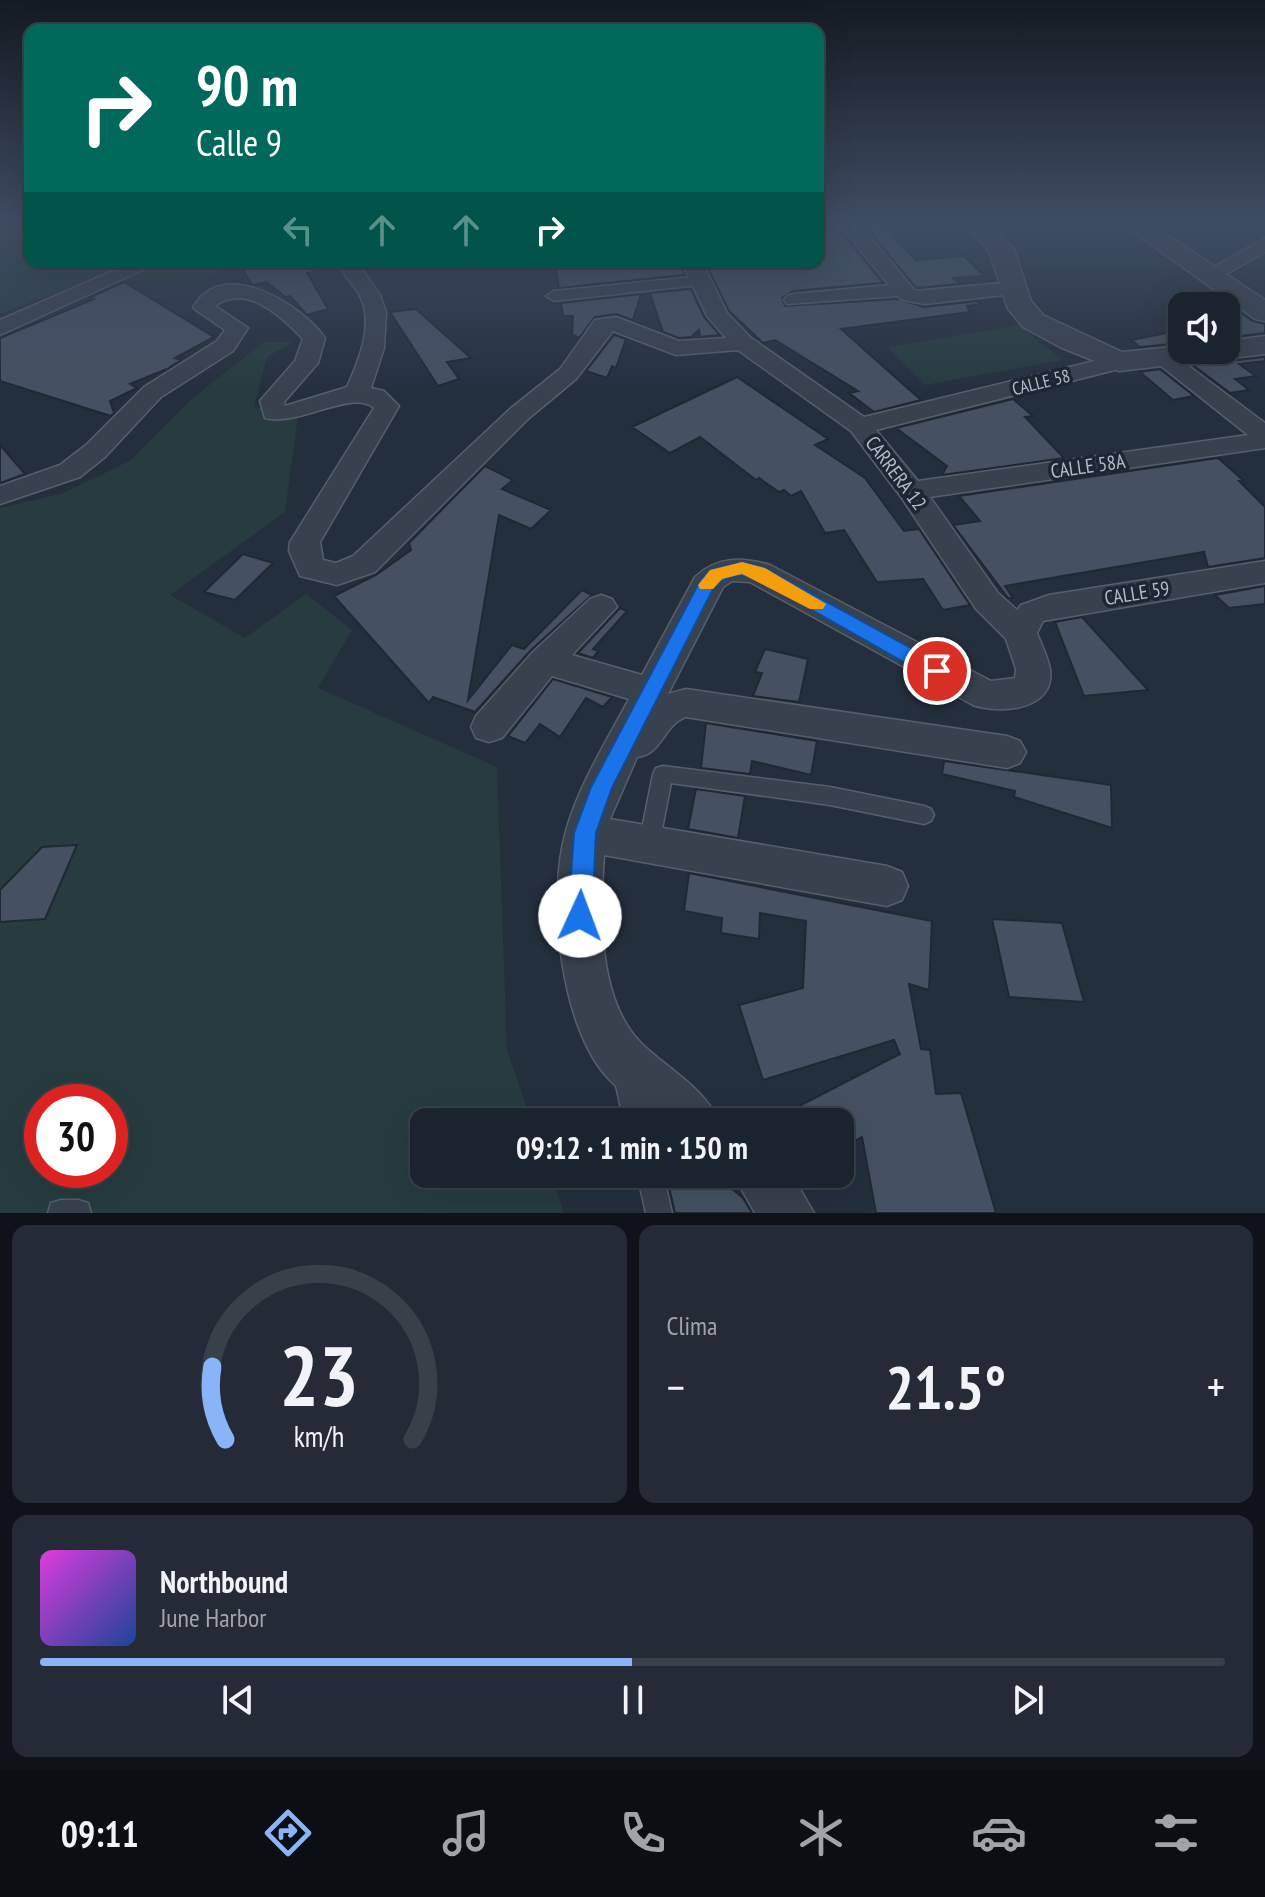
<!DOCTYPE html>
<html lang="es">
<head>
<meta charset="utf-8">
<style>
	:root { --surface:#1b232e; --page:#242b36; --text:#f1f3f6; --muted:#a0a4aa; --line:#39404a; --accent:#8ab4f8 }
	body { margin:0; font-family:"PT Sans Narrow",sans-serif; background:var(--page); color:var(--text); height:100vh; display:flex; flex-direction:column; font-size:30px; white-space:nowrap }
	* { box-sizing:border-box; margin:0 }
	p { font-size:26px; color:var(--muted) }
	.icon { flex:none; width:44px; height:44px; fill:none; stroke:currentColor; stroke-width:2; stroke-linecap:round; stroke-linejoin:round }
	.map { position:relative; height:1213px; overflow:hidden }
	.sheet { display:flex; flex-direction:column; gap:12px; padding:12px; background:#0f1319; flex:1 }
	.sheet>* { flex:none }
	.hud { position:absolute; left:24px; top:24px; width:800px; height:244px; border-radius:16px; box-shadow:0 8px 32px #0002,0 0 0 2px var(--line); background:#00695c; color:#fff; overflow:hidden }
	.buttons { position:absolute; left:1168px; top:292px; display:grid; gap:16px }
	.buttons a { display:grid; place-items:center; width:72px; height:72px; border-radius:16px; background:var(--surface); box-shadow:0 8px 32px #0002,0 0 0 2px var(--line); font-size:40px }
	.speed { position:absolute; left:24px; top:1084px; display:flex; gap:16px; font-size:40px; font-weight:700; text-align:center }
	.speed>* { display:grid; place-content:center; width:104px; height:104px; border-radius:50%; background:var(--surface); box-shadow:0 8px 32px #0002,0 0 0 2px var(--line); line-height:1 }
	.speed .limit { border:12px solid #d22; background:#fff; color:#111 }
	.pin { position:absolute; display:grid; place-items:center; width:68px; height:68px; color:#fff; margin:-34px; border:4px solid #fff; border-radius:50%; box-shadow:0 2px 8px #0007 }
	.me { position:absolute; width:88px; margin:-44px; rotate:2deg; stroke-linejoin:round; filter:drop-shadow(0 0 6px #0008) }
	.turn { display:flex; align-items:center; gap:28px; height:168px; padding:0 40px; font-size:36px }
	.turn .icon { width:104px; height:104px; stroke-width:2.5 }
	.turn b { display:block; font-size:56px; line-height:68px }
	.lanes { display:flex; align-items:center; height:76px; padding:0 40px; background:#0003; justify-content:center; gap:40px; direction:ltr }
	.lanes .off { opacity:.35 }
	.big { font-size:60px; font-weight:700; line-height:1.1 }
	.sheet .card { flex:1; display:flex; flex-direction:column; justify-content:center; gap:12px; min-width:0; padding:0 28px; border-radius:16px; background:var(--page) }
	.sheet .dial { align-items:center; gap:0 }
	.dial svg { height:208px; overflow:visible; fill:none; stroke:var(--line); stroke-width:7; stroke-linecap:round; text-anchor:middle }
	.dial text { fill:var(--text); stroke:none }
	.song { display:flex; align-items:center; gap:24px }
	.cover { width:96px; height:96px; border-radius:12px; background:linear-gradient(135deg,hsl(300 70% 55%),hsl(220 70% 35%)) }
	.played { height:8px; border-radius:4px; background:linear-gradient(90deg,var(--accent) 50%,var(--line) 50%) }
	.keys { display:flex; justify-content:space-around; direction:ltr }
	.heat { display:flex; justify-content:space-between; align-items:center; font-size:44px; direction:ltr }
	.sheet .tiles { flex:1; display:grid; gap:12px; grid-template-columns:1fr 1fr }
	.card:last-child { grid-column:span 2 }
	.trip { position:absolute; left:410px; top:1108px; width:444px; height:80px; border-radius:16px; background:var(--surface); box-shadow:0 8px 32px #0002,0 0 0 2px var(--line); font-weight:700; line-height:80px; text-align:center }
	.dock { display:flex; height:128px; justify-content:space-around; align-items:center; background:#0b0e12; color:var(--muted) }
	.dock .icon { width:56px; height:56px }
	.dock .active { color:var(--accent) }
	.dock b { font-size:36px; color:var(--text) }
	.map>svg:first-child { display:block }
	.green { fill:#263c3f; fill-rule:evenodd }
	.building { fill:#455162; stroke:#1f2835; stroke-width:2 }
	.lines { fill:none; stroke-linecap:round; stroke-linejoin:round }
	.service-casing { stroke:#565f6c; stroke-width:3 }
	.pedestrian-casing { stroke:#565f6c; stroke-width:3 }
	.minor-casing { stroke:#565f6c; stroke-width:3 }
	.tertiary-casing { stroke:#565f6c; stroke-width:3 }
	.service { fill:#38414e; fill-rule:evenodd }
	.pedestrian { fill:#38414e; fill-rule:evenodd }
	.minor { fill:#38414e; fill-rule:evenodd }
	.tertiary { fill:#38414e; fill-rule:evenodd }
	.route { fill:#1a73e8; stroke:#114b97; stroke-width:2 }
	.slow { fill:#f59e0b }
	.labels { text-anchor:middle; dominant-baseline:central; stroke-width:7; stroke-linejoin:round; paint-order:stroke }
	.far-street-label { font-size:18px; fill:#b4bcc9; stroke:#1d2633 }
	.street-label { font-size:20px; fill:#b4bcc9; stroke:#1d2633 }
</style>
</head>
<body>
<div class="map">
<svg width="1265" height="1213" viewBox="0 0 1265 1213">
	<rect width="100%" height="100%" fill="#242f3e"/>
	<!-- green -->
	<path class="green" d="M0,222H30V262H227L212,278L85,282L0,314Z
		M1019,325L1062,360L925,385L887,347Z
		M264,342H293L267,357L254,407L299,408L285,512L170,595L245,638L306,594L352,630L318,688L497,767L507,1050L532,1122H424V1174H551L564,1213H0V508L64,493L131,460L194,397ZM42,1102H110V1170H42Z"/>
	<!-- building -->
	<path class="building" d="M867,222H879L916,260L964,256L984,276L953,278L960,284L916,288L875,238Z
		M818,223L845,236L883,283L793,291L782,298L785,306L897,299L924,307L977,301L980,304L967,306L970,312L841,329L921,400L874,412L849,393L858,391L775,340L763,343L729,311L705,262H818Z
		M243,262H312L313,272L307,273L328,309L307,315L290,296L285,297L267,282L252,285L241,266L246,264Z
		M555,262H679L685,275L559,288Z
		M124,282L214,337L175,358L181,360L167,369L130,384L137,388L110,401L114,413L111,416L0,381V338L94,299L91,297Z
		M691,289L704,317L720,335L700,337L699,330L691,337L679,338L663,332L650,293Z
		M641,294L633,320L616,314L595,317L579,338L572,334L573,316H563L561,303Z
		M416,309L471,358L447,362L459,379L438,386L390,312Z
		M1238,311L1253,321L1265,324V333L1226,338V314Z
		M1182,330V343L1140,347L1131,340Z
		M614,335L626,339L616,368L612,366L607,378L586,371Z
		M1265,357V361L1239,364L1256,376L1235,379L1249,390L1230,393L1193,365Z
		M1160,369L1194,396L1173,400L1140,372Z
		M737,377L828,439L815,445L865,478L904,531L919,529L970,605L943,610L923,579L877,582L844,530L825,533L801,491L791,496L784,490L779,492L759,478L756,480L700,437L670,453L632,427Z
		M1013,399L1033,416L1025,417L1064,458L942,475L947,466L896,428Z
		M0,445L25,474L0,483Z
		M1218,458L1244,481H1239L1265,507V558L1208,567L1204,552L1005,586L1013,598H1008L953,525L980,521L959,496Z
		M485,466L513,480L502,489L551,510L531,529L499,515L468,700L512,645L524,649L582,590L592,595L531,650L475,712L433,697L429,703L334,596L376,575L411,550L409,543Z
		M243,554L273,563L235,600L204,592Z
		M1265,586V604L1229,608L1215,595Z
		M620,608L627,611L593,649L598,651L593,658L578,653Z
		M1082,617L1148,690L1084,696L1055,622Z
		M765,649L808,659L799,702L753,696L762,673L755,672Z
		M553,679L612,697L603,707L586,698L560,737L540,724L525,743L508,736Z
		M706,723L817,741L811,775L752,761L750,774L701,768Z
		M944,761L1111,785L1112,828L1014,797L1015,791L942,774Z
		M696,789L745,796L738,838L688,829Z
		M77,845L45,919L0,922V890L42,847Z
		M689,873L932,921L929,990L909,984L921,1049L930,1050L936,1094L961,1093L996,1213H876L862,1137L840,1149V1122H768L900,1054L894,1040L763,1080L739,1005L803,988L806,921L760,913L759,939L721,933L722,918L684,911Z
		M992,919L1062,923L1084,1002L1009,997Z
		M666,1174H714L743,1198L752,1213H675Z"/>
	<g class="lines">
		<!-- service casing -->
		<g class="service-casing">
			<path id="service" d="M663,766L830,787L924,806L931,809L934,815L931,821L924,824L830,805L671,783L659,844L656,851L649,853L642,851L639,844L653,774L656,768Z
				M627,1069L636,1072L650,1122H624L615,1081L618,1072Z
				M637,1174H663L672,1213H646Z
				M61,1200H78L88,1203L91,1213H48L51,1203Z"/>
		</g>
		<!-- pedestrian casing -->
		<g class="pedestrian-casing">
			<path id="pedestrian" d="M702,276L707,278V284L554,301L546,296L554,291Z"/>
		</g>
		<!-- minor casing -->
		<g class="minor-casing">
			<path id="minor" d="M826,222H851L861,226L915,291L1013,282L1023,288L1013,294L925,304L902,300L898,296L787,304L784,300L787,296L794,294L889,285L847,234Z
				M1265,238V252L1217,279L1210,281L1200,275Z
				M134,262H160L0,335V320Z
				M337,262H357L380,295L386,312L384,348L371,388L384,391L399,406L320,542L323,560L336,563L353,556L510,409L560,369L595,320L616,317L679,341L726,338L707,316L682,262H702L727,313L751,338L864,417L1119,355L1131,362L1127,367L876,430L918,481L1248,435L1151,358L1163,351L1171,353L1265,423V448L930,497L998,593L1017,610L1021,605L1049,595L1265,561V583L1043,621L1037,633C1041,644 1048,657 1050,669C1056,711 999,714 973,705L750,582L732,581L723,587L668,694L686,689L1007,736L1020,741L1026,752L1020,763L1007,768L686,717C664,724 662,755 637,757L610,819L887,866L902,872L908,886L902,900L887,906L604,855C600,912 597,1000 642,1044C668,1069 705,1088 719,1122H656C640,1107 622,1093 607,1077C560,1025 547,897 566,831C579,785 606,742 629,699L552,676L502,738L489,742L476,738L471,727L476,716L533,652L590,599L601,595L612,599L617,607L572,655L642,675L695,577C717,556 742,557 770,565L991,681L1015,678L1016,669L1006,639L976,609L901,497L851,431L738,350L676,355L613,331L576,379L528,419L375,572L337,585L300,576L289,551L290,542L374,408C351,389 299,427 265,418L260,401L295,361L303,339C282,317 247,283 215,306L248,328L233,351L161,397L105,457L80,477L0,504V486L60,465L86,445L144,387L217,341L225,330L193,308C222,255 301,304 325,338L318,363L284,402L285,406L347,387C359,360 375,323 359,294C352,283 343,274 337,262Z
				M733,1174H791L814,1213H755Z"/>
		</g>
		<!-- tertiary casing -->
		<g class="tertiary-casing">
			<path id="tertiary" d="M963,222H988L1014,249L1031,301L1043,315L1122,352L1182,346V350H1226V341L1265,336V354L1119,371L1060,347L1023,327L1008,309L989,251Z
				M1120,222H1148L1265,300V321L1255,319Z"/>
		</g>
		<!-- service -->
		<use href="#service" class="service"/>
		<!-- pedestrian -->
		<use href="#pedestrian" class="pedestrian"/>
		<!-- minor -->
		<use href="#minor" class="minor"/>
		<!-- tertiary -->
		<use href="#tertiary" class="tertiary"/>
	</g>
	<!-- sky -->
	<linearGradient id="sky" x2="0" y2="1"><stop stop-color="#141a22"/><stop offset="0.57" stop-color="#3f4d63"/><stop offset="1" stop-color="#3f4d63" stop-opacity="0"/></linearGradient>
	<rect width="1265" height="392" fill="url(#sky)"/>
	<!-- route -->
	<path class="route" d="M742,562L765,568L944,666L947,671L944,677H930L754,577C737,573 725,576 713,589L612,788L596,833L592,916L589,924L580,928L571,924L568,916L574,833L591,787L700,581L710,570Z"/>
	<!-- slow -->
	<path class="slow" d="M742,562L765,568L826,604L823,609H810L742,574L722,579L713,589H700L698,585L710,570Z"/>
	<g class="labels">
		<!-- far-street labels -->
		<g class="far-street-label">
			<text transform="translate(1041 382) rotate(-14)">CALLE 58</text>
		</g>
		<!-- street labels -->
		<g class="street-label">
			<text transform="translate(1088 466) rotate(-8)">CALLE 58A</text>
			<text transform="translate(896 473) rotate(53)">CARRERA 12</text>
			<text transform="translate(1137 593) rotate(-9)">CALLE 59</text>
		</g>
	</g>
</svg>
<div class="buttons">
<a><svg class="icon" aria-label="sound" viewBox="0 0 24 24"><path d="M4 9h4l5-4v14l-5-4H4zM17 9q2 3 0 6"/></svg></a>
</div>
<div class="speed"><div class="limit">30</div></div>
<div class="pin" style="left:937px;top:671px;background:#d93025"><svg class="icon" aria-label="arrive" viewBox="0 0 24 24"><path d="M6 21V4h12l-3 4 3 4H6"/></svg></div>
<svg class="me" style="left:580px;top:916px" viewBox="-20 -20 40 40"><circle r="19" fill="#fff"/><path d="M0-13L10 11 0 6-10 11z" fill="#1a73e8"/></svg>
<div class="trip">09:12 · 1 min · 150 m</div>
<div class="hud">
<div class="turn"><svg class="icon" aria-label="right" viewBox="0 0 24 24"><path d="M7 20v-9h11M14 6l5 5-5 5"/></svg><div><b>90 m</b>Calle 9</div></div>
<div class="lanes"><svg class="icon off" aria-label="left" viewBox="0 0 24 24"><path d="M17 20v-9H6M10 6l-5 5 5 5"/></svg><svg class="icon off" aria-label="ahead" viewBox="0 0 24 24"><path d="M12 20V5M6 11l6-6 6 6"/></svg><svg class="icon off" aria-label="ahead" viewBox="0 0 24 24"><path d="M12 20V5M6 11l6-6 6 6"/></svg><svg class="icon" aria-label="right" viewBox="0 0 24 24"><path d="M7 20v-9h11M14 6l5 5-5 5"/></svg></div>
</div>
</div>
<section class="sheet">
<div class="tiles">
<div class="card dial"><svg viewBox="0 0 100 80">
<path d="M14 69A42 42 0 1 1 86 69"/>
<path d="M14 69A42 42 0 0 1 9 41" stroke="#8ab4f8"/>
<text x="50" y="56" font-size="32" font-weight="700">23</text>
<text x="50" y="72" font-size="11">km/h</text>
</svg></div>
<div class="card"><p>Clima</p>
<div class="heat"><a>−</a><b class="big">21.5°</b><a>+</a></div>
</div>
<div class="card">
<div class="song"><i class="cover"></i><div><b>Northbound</b><p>June Harbor</p></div></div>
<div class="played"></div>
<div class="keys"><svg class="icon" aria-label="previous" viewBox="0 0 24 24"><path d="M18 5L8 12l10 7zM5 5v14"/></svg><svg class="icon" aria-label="pause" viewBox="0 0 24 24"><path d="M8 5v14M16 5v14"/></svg><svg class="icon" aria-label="next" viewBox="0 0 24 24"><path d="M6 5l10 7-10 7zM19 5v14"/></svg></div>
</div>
</div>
</section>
<nav class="dock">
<b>09:11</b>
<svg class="icon active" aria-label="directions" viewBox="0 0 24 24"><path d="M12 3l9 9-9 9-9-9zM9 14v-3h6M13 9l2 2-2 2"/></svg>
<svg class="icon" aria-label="music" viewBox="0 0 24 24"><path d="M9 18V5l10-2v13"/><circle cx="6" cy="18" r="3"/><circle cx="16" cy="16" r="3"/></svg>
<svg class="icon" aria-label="phone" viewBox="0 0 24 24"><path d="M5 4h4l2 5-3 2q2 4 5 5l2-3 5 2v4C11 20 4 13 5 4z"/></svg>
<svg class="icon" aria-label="climate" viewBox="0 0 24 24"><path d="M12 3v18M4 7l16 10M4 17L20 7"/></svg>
<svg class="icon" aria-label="car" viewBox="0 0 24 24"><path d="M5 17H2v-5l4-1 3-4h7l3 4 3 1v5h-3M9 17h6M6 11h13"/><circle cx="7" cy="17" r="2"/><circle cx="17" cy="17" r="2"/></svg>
<svg class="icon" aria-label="filters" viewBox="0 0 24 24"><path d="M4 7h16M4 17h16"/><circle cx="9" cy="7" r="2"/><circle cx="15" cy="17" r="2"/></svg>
</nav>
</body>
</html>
